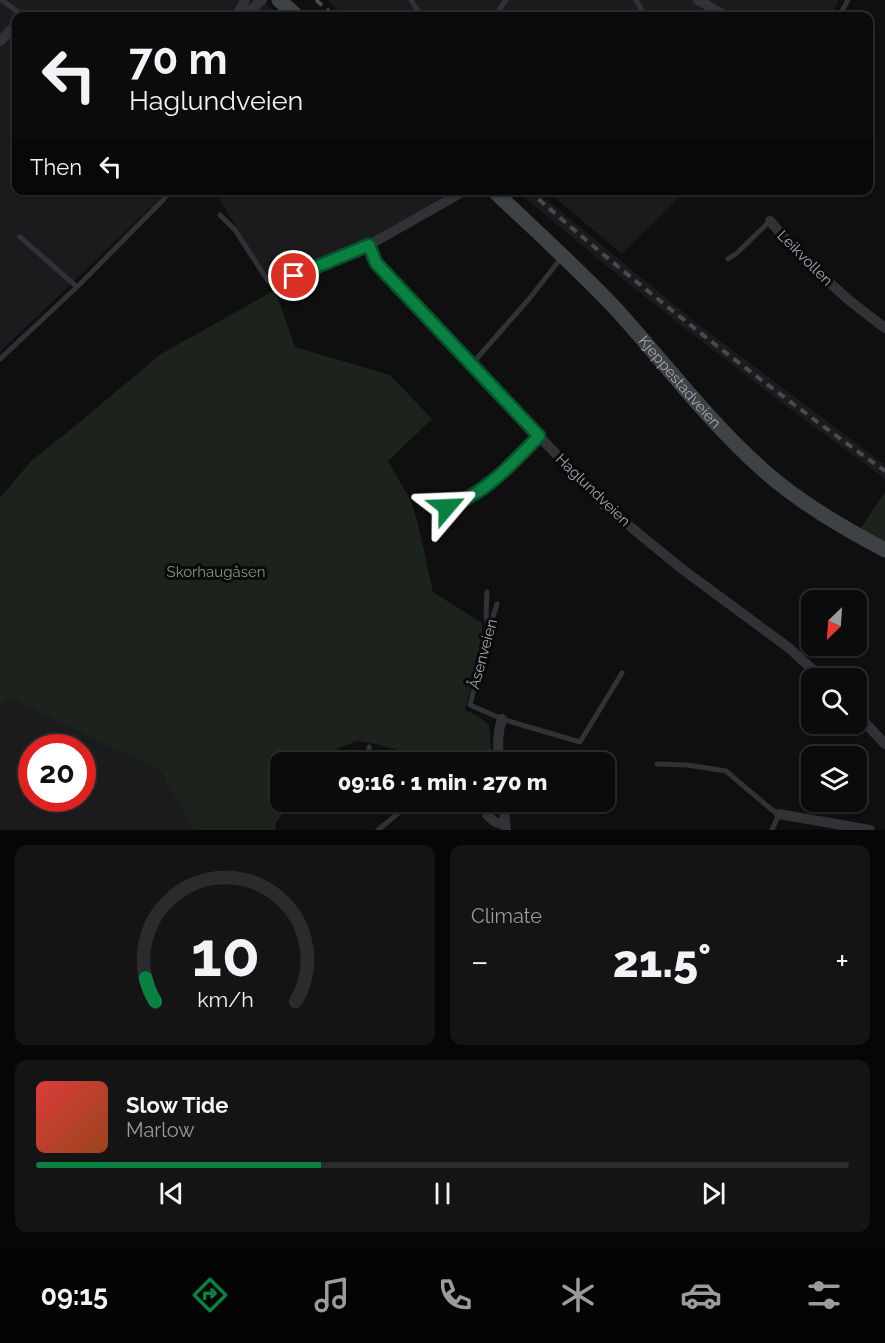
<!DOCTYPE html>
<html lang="en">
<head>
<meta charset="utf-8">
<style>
	:root { --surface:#0b0b0c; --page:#141415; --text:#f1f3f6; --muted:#9a9b9d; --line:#2b2b2d; --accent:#0b8043 }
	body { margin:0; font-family:Raleway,sans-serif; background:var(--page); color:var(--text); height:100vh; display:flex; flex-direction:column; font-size:22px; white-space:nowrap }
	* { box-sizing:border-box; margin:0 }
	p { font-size:20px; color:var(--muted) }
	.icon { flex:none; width:33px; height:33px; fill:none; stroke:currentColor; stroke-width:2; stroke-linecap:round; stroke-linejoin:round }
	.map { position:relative; height:830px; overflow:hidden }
	.details { display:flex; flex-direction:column; gap:15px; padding:15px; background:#060607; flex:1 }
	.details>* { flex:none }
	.top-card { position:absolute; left:12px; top:12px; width:861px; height:183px; border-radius:12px; box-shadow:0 2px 4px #0004,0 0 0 2px var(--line); background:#0b0b0c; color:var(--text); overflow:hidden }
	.needle { width:39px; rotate:205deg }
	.controls { position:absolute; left:801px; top:590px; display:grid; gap:12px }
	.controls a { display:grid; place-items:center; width:66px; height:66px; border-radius:12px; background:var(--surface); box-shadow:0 2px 4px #0004,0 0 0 2px var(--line); font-size:30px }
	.speed { position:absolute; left:18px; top:734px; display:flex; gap:12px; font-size:30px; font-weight:700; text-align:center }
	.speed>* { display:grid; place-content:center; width:78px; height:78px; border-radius:50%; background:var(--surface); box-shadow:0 2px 4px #0004,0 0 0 2px var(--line); line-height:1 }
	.speed .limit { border:9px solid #d22; background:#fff; color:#111 }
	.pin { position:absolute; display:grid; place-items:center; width:51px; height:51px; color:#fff; margin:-26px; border:3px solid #fff; border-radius:50%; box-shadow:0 2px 6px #0007 }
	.me { position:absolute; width:66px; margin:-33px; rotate:64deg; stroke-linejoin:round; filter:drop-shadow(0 0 4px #0008) }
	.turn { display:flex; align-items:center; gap:21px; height:126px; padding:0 18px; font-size:27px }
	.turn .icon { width:78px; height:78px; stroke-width:2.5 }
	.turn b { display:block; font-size:42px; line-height:51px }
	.then { display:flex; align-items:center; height:57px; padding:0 18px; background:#0003; gap:12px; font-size:22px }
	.big { font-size:45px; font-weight:800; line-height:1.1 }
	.details .widget { flex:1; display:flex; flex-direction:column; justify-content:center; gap:9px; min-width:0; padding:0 21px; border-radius:12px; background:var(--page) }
	.details .dial { align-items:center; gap:0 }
	.dial svg { height:156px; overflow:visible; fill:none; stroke:var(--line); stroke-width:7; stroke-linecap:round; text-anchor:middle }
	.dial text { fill:var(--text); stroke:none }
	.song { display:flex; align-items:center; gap:18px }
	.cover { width:72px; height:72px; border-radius:9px; background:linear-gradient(135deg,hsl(0 70% 55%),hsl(20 70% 35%)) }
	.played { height:6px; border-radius:3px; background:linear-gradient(90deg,var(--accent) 35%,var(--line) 35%) }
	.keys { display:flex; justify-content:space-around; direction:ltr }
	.heat { display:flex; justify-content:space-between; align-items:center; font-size:33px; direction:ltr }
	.details .tiles { flex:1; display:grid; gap:15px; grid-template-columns:1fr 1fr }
	.widget:last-child { grid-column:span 2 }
	.trip { position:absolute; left:270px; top:752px; width:345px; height:60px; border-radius:12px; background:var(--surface); box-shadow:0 2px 4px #0004,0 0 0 2px var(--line); font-weight:800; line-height:60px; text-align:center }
	.tab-bar { display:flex; height:96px; justify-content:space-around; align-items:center; background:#040405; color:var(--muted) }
	.tab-bar .icon { width:42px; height:42px }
	.tab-bar .active { color:var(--accent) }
	.tab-bar b { font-size:27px; color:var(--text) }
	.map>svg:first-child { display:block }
	.built { fill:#1b1b1d; fill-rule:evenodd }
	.green { fill:#1c231c }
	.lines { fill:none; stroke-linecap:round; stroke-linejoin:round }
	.lane { stroke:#303235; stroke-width:5 }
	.street { stroke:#303235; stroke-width:10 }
	.secondary { stroke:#3e4145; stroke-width:15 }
	.rail { stroke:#474a4e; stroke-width:4; stroke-dasharray:8 6; stroke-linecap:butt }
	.route-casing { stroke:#07532c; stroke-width:15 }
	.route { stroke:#0b8043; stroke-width:10 }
	.labels { text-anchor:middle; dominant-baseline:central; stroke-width:6; stroke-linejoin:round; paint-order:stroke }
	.street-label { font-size:15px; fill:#a0a7b1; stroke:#0a0a0b }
	.park-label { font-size:15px; fill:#799c77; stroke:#0a0a0b }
</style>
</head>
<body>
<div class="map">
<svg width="885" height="830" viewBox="0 0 885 830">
	<rect width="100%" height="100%" fill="#0f0f10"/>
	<!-- built -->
	<path class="built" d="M0,0H261L280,16H16V190L168,191L0,352Z
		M330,0H839L831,16H345L328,1Z
		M214,191H453L363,243L275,290Z
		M517,191H536L694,321L885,465V479L782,403L682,326L609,268Z
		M547,191H686L622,254Z
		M10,698L161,772L193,830H0V705ZM32,747H82V798H32Z"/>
	<!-- green -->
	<path class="green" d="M275,290L295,347L390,375L432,419L388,461L411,501L418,524L433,592L482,623V643L465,710L478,716L489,725L492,762H423L401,751L376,744L357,741L338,748L325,762H280V801H292L276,822L275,830H193L161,772L10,698L0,705V498L31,461L69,431L161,354Z
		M885,492V550L857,534Z"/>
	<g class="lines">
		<!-- lane -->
		<path class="lane" d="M2,0L23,16
			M411,0L418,11
			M636,0L645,16
			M495,16L506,0
			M839,16L848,0
			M220,215L235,230L268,281L274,284L369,245
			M20,237L77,287
			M728,259L737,253L770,221
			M0,359L77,287L163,200L170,190
			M471,365L529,299L562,257
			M447,508C485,491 510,465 539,436
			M487,592L486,616L489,628
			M497,604L489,629L470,705L502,719L580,742L622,673
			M368,762L369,747
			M657,764L687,765L726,771L772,810L779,814L772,830
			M378,830L413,801"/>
		<!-- street -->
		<path class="street" d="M698,0L726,16
			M237,16L245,0
			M244,16L262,0
			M0,41L16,25
			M466,190L369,245L376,263L605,506L682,569L789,648L822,678
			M770,221L805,261L850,301L885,328
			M856,713L885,744
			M499,762C498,746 497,734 502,719
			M503,801L506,830
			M779,814L870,830
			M487,815L495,822L505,825"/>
		<!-- secondary -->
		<g class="secondary">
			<path d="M279,0L297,16"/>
			<path id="s1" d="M493,190C534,229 576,267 615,308C664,362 708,421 763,470C799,502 842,527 885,550"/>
		</g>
		<!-- rail -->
		<path class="rail" d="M316,0L334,16
			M528,190C642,290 762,383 885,471"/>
	</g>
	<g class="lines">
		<!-- route casing -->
		<g class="route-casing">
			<path id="route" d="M294,276L369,245L376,263L539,436C518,457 495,483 469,497C463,501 455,504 447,507"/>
		</g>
		<!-- route -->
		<use href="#route" class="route"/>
	</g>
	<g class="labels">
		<!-- street labels -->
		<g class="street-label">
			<text transform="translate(805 258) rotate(45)">Leikvollen</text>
			<text stroke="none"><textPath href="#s1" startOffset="268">Kjeppestadveien</textPath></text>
			<text transform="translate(593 490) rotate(44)">Haglundveien</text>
			<text transform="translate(483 654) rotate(-75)">Åsenveien</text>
		</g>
		<!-- park labels -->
		<g class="park-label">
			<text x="216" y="572">Skorhaugåsen</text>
		</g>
	</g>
</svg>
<div class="controls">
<a><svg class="needle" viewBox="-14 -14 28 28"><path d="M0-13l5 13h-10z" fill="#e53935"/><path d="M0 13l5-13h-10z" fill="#9a9b9d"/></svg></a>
<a><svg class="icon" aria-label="search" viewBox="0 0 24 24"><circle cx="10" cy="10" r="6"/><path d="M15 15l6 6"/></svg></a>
<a><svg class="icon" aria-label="layers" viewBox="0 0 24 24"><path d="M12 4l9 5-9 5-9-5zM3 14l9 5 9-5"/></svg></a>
</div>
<div class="speed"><div class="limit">20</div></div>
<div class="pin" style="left:294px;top:276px;background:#d93025"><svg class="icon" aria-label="arrive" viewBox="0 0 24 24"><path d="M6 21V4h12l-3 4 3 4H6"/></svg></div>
<svg class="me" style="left:447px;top:507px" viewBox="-20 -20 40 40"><path d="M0-17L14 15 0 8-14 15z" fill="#0b8043" stroke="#fff" stroke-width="4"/></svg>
<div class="trip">09:16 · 1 min · 270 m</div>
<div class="top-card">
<div class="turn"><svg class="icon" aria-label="left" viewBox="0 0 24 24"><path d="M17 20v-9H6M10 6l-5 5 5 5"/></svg><div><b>70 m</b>Haglundveien</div></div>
<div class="then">Then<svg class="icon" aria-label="left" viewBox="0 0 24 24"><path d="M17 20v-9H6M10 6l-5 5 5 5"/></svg></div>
</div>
</div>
<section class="details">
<div class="tiles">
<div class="widget dial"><svg viewBox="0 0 100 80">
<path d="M14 69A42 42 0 1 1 86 69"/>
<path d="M14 69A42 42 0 0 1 9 57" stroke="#0b8043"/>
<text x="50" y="56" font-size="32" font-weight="700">10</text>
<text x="50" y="72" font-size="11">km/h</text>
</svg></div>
<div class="widget"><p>Climate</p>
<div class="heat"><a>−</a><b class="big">21.5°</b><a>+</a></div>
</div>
<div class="widget">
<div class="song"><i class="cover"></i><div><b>Slow Tide</b><p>Marlow</p></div></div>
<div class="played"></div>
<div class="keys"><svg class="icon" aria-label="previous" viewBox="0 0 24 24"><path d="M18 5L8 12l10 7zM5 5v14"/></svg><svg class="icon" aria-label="pause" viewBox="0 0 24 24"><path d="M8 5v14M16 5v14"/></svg><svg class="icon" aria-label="next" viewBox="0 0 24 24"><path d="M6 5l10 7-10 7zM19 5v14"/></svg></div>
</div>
</div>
</section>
<nav class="tab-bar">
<b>09:15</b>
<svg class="icon active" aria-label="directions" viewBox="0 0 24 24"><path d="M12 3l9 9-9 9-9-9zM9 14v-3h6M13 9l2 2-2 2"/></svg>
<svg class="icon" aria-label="music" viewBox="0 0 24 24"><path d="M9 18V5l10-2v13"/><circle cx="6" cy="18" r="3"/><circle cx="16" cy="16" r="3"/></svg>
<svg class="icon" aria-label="phone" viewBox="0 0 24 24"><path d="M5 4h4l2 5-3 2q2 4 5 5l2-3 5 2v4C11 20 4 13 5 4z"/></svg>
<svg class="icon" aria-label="climate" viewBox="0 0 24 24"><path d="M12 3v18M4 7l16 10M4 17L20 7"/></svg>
<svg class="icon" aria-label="car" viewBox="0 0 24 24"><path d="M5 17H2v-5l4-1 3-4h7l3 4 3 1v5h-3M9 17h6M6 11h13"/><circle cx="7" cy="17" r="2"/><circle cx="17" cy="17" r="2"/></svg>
<svg class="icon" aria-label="filters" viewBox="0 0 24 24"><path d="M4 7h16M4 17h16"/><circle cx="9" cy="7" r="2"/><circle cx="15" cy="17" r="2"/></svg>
</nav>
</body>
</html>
